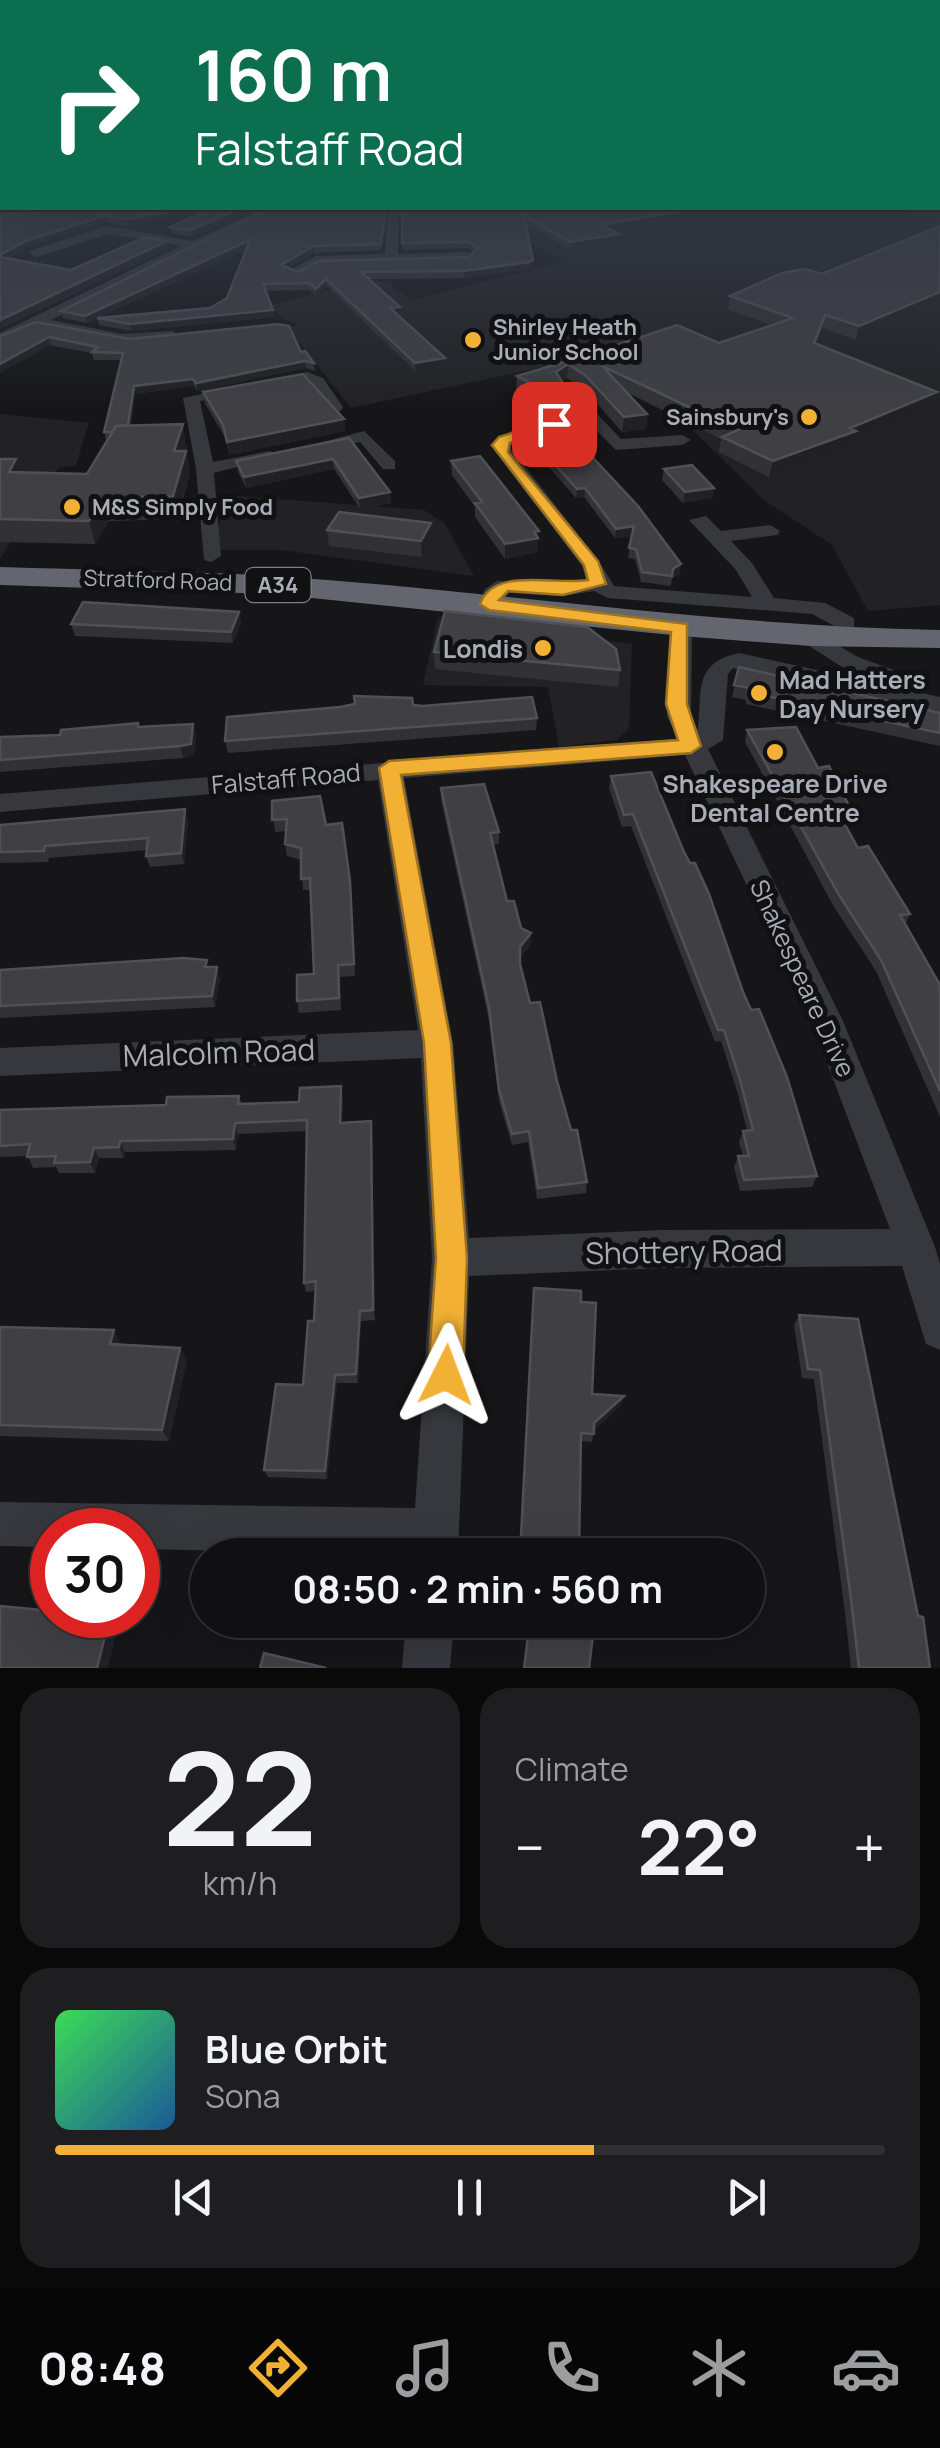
<!DOCTYPE html>
<html lang="en">
<head>
<meta charset="utf-8">
<style>
	:root { --surface:#101012; --page:#1e1e20; --text:#f1f3f6; --muted:#9c9d9f; --line:#303032; --accent:#f2b134 }
	body { margin:0; font-family:Manrope,sans-serif; background:var(--page); color:var(--text); height:100vh; display:flex; flex-direction:column; font-size:38px; white-space:nowrap }
	* { box-sizing:border-box; margin:0 }
	p { font-size:32px; color:var(--muted) }
	.icon { flex:none; width:55px; height:55px; fill:none; stroke:currentColor; stroke-width:2; stroke-linecap:round; stroke-linejoin:round }
	.map { position:relative; height:1668px; overflow:hidden }
	.details { display:flex; flex-direction:column; gap:20px; padding:20px; background:#09090a; flex:1 }
	.details>* { flex:none }
	.guide { position:absolute; left:0px; top:0px; width:940px; height:210px; box-shadow:0 10px 40px #0002,0 0 0 2px var(--line); background:#0b6e4f; color:#fff; overflow:hidden }
	.speed { position:absolute; left:30px; top:1508px; display:flex; gap:20px; font-size:50px; font-weight:700; text-align:center }
	.speed>* { display:grid; place-content:center; width:130px; height:130px; border-radius:50%; background:var(--surface); box-shadow:0 10px 40px #0002,0 0 0 2px var(--line); line-height:1 }
	.speed .limit { border:15px solid #d22; background:#fff; color:#111 }
	.pin { position:absolute; display:grid; place-items:center; width:85px; height:85px; color:#fff; margin:-42px; border-radius:20px; box-shadow:0 5px 15px #0006 }
	.me { position:absolute; width:110px; margin:-55px; rotate:3deg; stroke-linejoin:round; filter:drop-shadow(0 0 8px #0008) }
	.turn { display:flex; align-items:center; gap:35px; height:210px; padding:0 30px; font-size:45px }
	.turn .icon { width:130px; height:130px; stroke-width:2.5 }
	.turn b { display:block; font-size:70px; line-height:85px }
	.big { font-size:75px; font-weight:700; line-height:1.1 }
	.details .card { flex:1; display:flex; flex-direction:column; justify-content:center; gap:15px; min-width:0; padding:0 35px; border-radius:30px; background:var(--page) }
	.details .dial { align-items:center; gap:0 }
	.dial b { font-size:130px; line-height:1 }
	.song { display:flex; align-items:center; gap:30px }
	.cover { width:120px; height:120px; border-radius:15px; background:linear-gradient(135deg,hsl(130 70% 55%),hsl(210 70% 35%)) }
	.played { height:10px; border-radius:5px; background:linear-gradient(90deg,var(--accent) 65%,var(--line) 65%) }
	.keys { display:flex; justify-content:space-around; direction:ltr }
	.heat { display:flex; justify-content:space-between; align-items:center; font-size:55px; direction:ltr }
	.details .tiles { flex:1; display:grid; gap:20px; grid-template-columns:1fr 1fr }
	.card:last-child { grid-column:span 2 }
	.trip { position:absolute; left:190px; top:1538px; width:575px; height:100px; border-radius:50px; background:var(--surface); box-shadow:0 10px 40px #0002,0 0 0 2px var(--line); font-weight:700; line-height:100px; text-align:center }
	.dock { display:flex; height:160px; justify-content:space-around; align-items:center; background:#060607; color:var(--muted) }
	.dock .icon { width:70px; height:70px }
	.dock .selected { color:var(--accent) }
	.dock b { font-size:45px; color:var(--text) }
	.map>svg:first-child { display:block }
	.built { fill:#222225 }
	.lines { fill:none; stroke-linecap:round; stroke-linejoin:round }
	.minor { fill:#37383d; fill-rule:evenodd }
	.major { fill:#53555c; fill-rule:evenodd }
	.highway { fill:#63666e; fill-rule:evenodd }
	.wall { fill:#323236; fill-rule:evenodd }
	.shaded-wall { fill:#212124 }
	.building { fill:#3f3f44; stroke:#4f5156; stroke-width:2.5 }
	.route { fill:#f2b134; stroke:#9d7322; stroke-width:2.5 }
	.poi-dot { fill:#f2b134; stroke:#111113; stroke-width:4 }
	.labels { text-anchor:middle; dominant-baseline:central; stroke-width:10; stroke-linejoin:round; paint-order:stroke }
	.far-poi-label { font-size:22px; font-weight:bold; fill:#a8adb8; stroke:#111113; text-anchor:start }
	.far-street-label { font-size:22px; fill:#a8adb8; stroke:#111113 }
	.shield { fill:#111113; stroke:#7b7e86; stroke-width:2.5 }
	.shield-label { font-size:22px; font-weight:bold; fill:#a8adb8 }
	.poi-label { font-size:25px; font-weight:bold; fill:#a8adb8; stroke:#111113; text-anchor:end }
	.street-label { font-size:25px; fill:#a8adb8; stroke:#111113 }
	.near-street-label { font-size:30px; fill:#a8adb8; stroke:#111113 }
</style>
</head>
<body>
<div class="map">
<svg width="940" height="1668" viewBox="0 0 940 1668">
	<rect width="100%" height="100%" fill="#161618"/>
	<!-- built -->
	<path class="built" d="M619,208L940,209V605L868,611L832,545L764,500L613,352L351,408L288,328L298,324L282,319L271,305L366,281H391L392,288L414,300L565,261L497,226Z
		M0,414L89,423L76,465L58,468L0,559Z
		M223,495L424,510L445,524L474,576L281,550H216Z
		M438,617L632,644L629,728L617,740L559,747L548,687L423,685Z"/>
	<g class="lines">
		<!-- minor -->
		<path class="minor" d="M263,208H277L51,320L122,334L172,331L179,335L177,338L122,342L38,326L0,343V333L181,246L108,234L34,258L29,251L107,226L193,241Z
			M388,208H399L398,254L468,252L474,256L468,260L319,264L297,276L285,273L316,256L385,254Z
			M442,208H485L479,212Z
			M307,372L323,378L343,407L341,411H329L306,382L200,401L213,462L270,451L279,456L214,473L221,556L211,562L204,560L196,469L183,398Z
			M567,382L621,439L682,435L691,440L682,445L616,450L586,420L509,446L599,561L614,586L752,597L736,570L689,520L706,516L721,531L770,525L780,531L777,535L731,541L752,563L774,598L825,603L854,618V628H838L812,614L608,598L594,591L563,596L509,593L497,609H481L478,604L485,589L497,581L563,584L586,580L582,566L490,445L513,430L579,412L559,387Z
			M364,431L395,461V469H383L360,442L317,451L308,446Z
			M681,620L692,627L691,716L698,730C702,691 693,663 739,653L940,697V713L733,668L728,674L723,740L708,749L843,1021L935,1247L940,1264V1350L926,1344L902,1266L663,1268L469,1276L458,1555L138,1549V1530H52V1547L0,1546V1502L415,1508L432,1258L421,1058L0,1076V1048L418,1030L378,780L0,812V794L678,739L667,716L670,627ZM685,755L811,1021L890,1229L663,1230L469,1238L453,1043L404,778Z
			M811,630L858,657L902,673L906,678L894,685L842,667L803,642L800,637Z
			M406,1620H454L450,1668H402Z"/>
		<!-- major -->
		<path class="major" d="M938,188L940,189V197L938,196Z"/>
		<!-- highway -->
		<path class="highway" d="M0,567C91,570 183,571 274,576C497,591 715,626 940,630V648L811,646L681,636L273,594L0,585Z"/>
	</g>
	<!-- wall -->
	<path class="wall" d="M4,208H255L192,237L171,233L170,227L202,212L127,226L106,222L28,247L8,259L71,270L169,248L0,329V210Z
		M270,208H388L381,250L314,253L288,268L298,272L468,257L473,252L468,248L402,250V208H401L687,210L686,216L611,230L619,234L618,240L569,249L525,223L532,267L528,269L464,278L369,279L400,314L397,315L445,358V366L415,371L327,286L316,296L310,290L265,291L273,310L274,317L131,331L99,325L97,318L87,323L63,318L61,311ZM246,249L227,298L210,308L98,318Z
		M940,226V304L856,340L822,328L816,344L937,392L933,407L854,440L852,446L769,477L719,452L721,439L628,393L647,414L646,429L622,432L584,389L567,378L562,382L561,396L539,403L516,390L517,376L568,361L569,357L719,343L772,325L728,310L730,296L822,274Z
		M0,336L130,339L301,352L314,363L315,371L306,368L197,391L194,386L135,394L131,425L187,446L186,451L190,473L178,519L109,521L95,544L0,542V459L20,472L87,474L107,440H106L104,432L121,360H94L92,353Z
		M203,392L344,419L345,431L229,455L225,437L205,404Z
		M349,438L390,492L391,503L360,509L334,469L246,488L238,472L236,461Z
		M532,439L680,574L672,578L671,586L641,582L635,559L628,558L632,536L615,538L584,497L576,498L532,448Z
		M451,461L539,531L537,552L505,559L475,517V507L452,475Z
		M664,469L714,488L712,498L683,503L662,480Z
		M327,530L431,539L422,557L329,546Z
		M239,612L241,624L233,643L75,636L71,624Z
		M434,652L620,670L618,687L435,669Z
		M739,667L940,713V746L746,704V700L732,697Z
		M413,705L537,718L536,730L228,753L225,741Z
		M138,723L140,727L196,735L194,755L183,758L0,772V737L60,735Z
		M747,730L818,768L851,810L847,822H844L858,848L910,914L905,925L940,985V1117L876,971L834,907L745,742Z
		M611,776L743,992L817,1176L812,1187L740,1191L734,1167L738,1156H743L739,1142L743,1131L747,1130L737,1091L721,1041L715,1042L631,826L622,827L609,788Z
		M441,788L499,832V844L493,845L507,901L521,928L531,933V944L520,958V964L530,1003L557,1081L587,1182L586,1193L537,1199L528,1142L512,1145L499,1101L489,1020L441,800Z
		M272,801L326,825L351,893L355,976L340,977L341,1010L299,1013L297,1001L314,974L311,890H303L301,860L287,856L285,844L286,831L275,832Z
		M188,820L184,864L150,867L146,856L147,850L49,858L48,862L0,863V825Z
		M208,967L220,978L215,1007L0,1018V970Z
		M239,1096L242,1104L299,1102L343,1097L342,1123L372,1132L375,1320L361,1321L358,1383H337L327,1479L268,1477L264,1470L303,1385L314,1321L315,1291L306,1292L304,1283L307,1131L238,1134L236,1150L125,1152L124,1158H99L95,1173H59L56,1167L33,1168L28,1156L0,1157V1110L166,1105Z
		M581,1302L592,1394L621,1405L594,1430L592,1442L581,1441Z
		M799,1315L918,1616L930,1668H851L845,1613L814,1379L802,1378L794,1325Z
		M0,1327L121,1343V1345L180,1348L187,1360L169,1441L0,1436Z"/>
	<!-- shaded-wall -->
	<path class="shaded-wall" d="M191,208H201L202,212L127,226L126,219Z
		M241,208H255L192,237L191,230Z
		M687,210L686,216L601,231L602,225Z
		M104,216L106,222L28,247L0,263V255L26,241Z
		M619,234L618,240L569,249L570,242Z
		M250,240L251,247L87,323L85,316Z
		M167,241L169,248L0,329V320Z
		M314,246V253L281,272V265Z
		M533,260L532,267L528,269L464,278V271Z
		M326,279L327,286L316,296V289Z
		M940,292V304L856,340L859,326Z
		M400,307V314L390,316V308Z
		M273,310L274,317L131,331L130,324Z
		M49,337L51,345L0,373V364Z
		M445,358V366L415,371V363Z
		M305,361L306,368L197,391L196,383Z
		M568,364L567,378L562,382L561,396L539,403L540,388L556,372Z
		M193,379L194,386L135,394L128,440L127,431L134,386Z
		M937,392L933,407L854,440L852,446L769,477L773,461Z
		M647,414L646,429L622,432L624,417Z
		M344,419L345,431L229,455L227,442Z
		M183,424L190,473L178,519L173,496L174,451Z
		M16,459L23,481L9,472Z
		M333,459L334,469L246,488L244,477Z
		M585,488L584,497L576,498L577,489Z
		M714,488L712,498L683,503L685,492Z
		M390,492L391,503L360,509L359,498Z
		M103,498L109,521L95,544L89,521Z
		M431,523V539L422,557L421,541Z
		M634,526L633,536L615,538L616,529Z
		M539,531L537,552L505,559V544Z
		M681,564L680,574L672,578L673,569Z
		M239,612L241,624L233,643L231,632Z
		M193,724L196,735L194,755L183,758L180,746Z
		M185,809L188,820L184,864L181,853Z
		M531,933V944L519,959L520,947Z
		M217,967L220,978L215,1007L212,996Z
		M341,1086L343,1097L341,1133L340,1123Z
		M371,1121L372,1132L375,1320L373,1310Z
		M235,1123L238,1134L236,1150L233,1139Z
		M120,1141L125,1152L124,1158L119,1147Z
		M94,1148L99,1158L95,1173L90,1162Z
		M360,1311L361,1321L358,1383L356,1374Z
		M114,1330L121,1343L118,1357L110,1344Z
		M180,1348L187,1360L169,1441L162,1430Z
		M335,1375L337,1383L327,1479L325,1471Z
		M624,1396L621,1405L592,1432L594,1423Z
		M110,1616L119,1623L108,1668H97Z"/>
	<!-- building -->
	<path class="building" d="M0,175H2V197H0Z
		M4,208H191L126,219L104,216L26,241L0,255V210Z
		M201,208H241L191,230L170,227L203,212Z
		M270,208H386L381,244L314,246L281,265L298,272L319,261L468,257L478,248L468,242L402,243V208H469L479,209L480,208H682L687,210L602,225L619,234L570,242L524,216L533,260L529,262L464,271L361,272L400,307L390,308L445,358L415,363L326,279L316,289L309,283L263,284L273,310L130,324L97,318L210,308L227,298L250,240L85,316L61,311Z
		M940,226V292L859,326L825,315L814,343L937,392L850,428L856,431L773,461L722,437L738,430L602,366L647,414L624,417L585,375L568,364L556,372L562,382L540,388L517,376L571,360L569,357L582,345L590,354L677,325L719,343L793,318L730,296L782,273L805,269L822,274Z
		M145,237L167,241L0,320V257L71,270Z
		M36,322L130,339L278,324L289,326L301,352L305,351L314,363L305,361L196,383L193,379L134,386L128,425L116,426L112,432H104L123,353L92,352L98,347L49,337L0,364V336Z
		M303,374L344,419L227,442L223,425L203,392Z
		M183,424L174,451H186L173,496L103,498L89,521L0,519V459H16L9,472L87,474L116,426Z
		M570,433L638,506L681,564L673,569L672,576L642,572L636,549L629,548L634,526L616,529L585,488L577,489L532,439Z
		M349,438L390,492L359,498L333,459L244,477L236,461Z
		M480,456L539,531L534,532L538,538L505,544L475,503L482,502L451,461Z
		M692,465L714,488L685,492L664,469Z
		M339,512L431,523L421,541L327,530Z
		M83,602L239,612L231,632L71,624Z
		M445,611L587,627L616,649L620,670L434,652Z
		M739,667L940,713V733L748,692L749,688L734,685Z
		M354,696L412,698L413,705L423,706L532,697L537,718L225,741L227,717L340,707L355,704Z
		M138,723V727L193,724L191,744L180,746L0,760V737L60,735L61,730Z
		M796,727L818,768L829,766L851,810L838,812L858,848L868,846L910,914L900,915L940,985V1091L881,960L839,895L747,730Z
		M651,772L684,852L690,863H695L709,894L743,992L751,1010L759,1009L787,1077L817,1176L744,1180L738,1156H749L743,1131L753,1130L740,1080L724,1030H718L633,814L624,815L611,776Z
		M484,784L499,832L490,833L507,901H514L521,928L531,933L520,947V964L530,1003L540,1002L557,1081L571,1130H577L587,1182L538,1188L529,1131L512,1134L499,1090L489,1008L441,788Z
		M320,796L326,825L342,823L350,881L354,964L338,965L339,998L297,1001V975L314,974L310,878L301,879V848L285,844L287,819L272,820V801Z
		M185,809L181,853L146,856L148,838L45,846L44,851L0,852V825Z
		M183,958L207,960L205,967H217L212,996L0,1006V970Z
		M341,1086L340,1123L371,1121L373,1310L360,1311L356,1374L335,1375L325,1471L264,1470L276,1384L303,1385L308,1321H314L316,1281L304,1283L307,1120L235,1123L233,1139L120,1141L119,1147L94,1148L90,1162L54,1163L56,1156L27,1157L30,1144L0,1146V1110L166,1105L167,1097L239,1096L238,1104L299,1102L300,1088Z
		M534,1288L581,1291V1302L596,1303L592,1394L624,1396L594,1423V1434L581,1433L579,1555H520Z
		M799,1315L858,1319L918,1616L923,1617L930,1668H859L852,1607L820,1370L808,1369Z
		M0,1327L114,1330L110,1344L180,1348L162,1430L0,1425Z
		M0,1606L52,1611V1615L110,1616L97,1668H0Z
		M530,1620H577V1630L593,1635L589,1668H524Z
		M264,1653L326,1668H260Z"/>
	<!-- sky -->
	<linearGradient id="sky" x2="0" y2="1"><stop stop-color="#0c0c0d"/><stop offset="0.43" stop-color="#363c48"/><stop offset="1" stop-color="#363c48" stop-opacity="0"/></linearGradient>
	<rect width="940" height="409" fill="url(#sky)"/>
	<!-- route -->
	<path class="route" d="M549,421L562,424L510,443L508,452L598,561L606,584L563,595L508,591L499,600L687,624V704L701,746L691,753L401,775L451,1043L467,1258L463,1375L458,1387L446,1392L433,1387L428,1375L436,1258L424,1043L379,768L389,761L678,740L666,704L671,632L489,610L480,604C494,566 554,586 588,580L584,565L492,445L499,437Z"/>
	<!-- markers -->
	<g class="poi-dot">
		<circle cx="473" cy="340" r="10"/>
		<circle cx="809" cy="417" r="10"/>
		<circle cx="72" cy="507" r="10"/>
		<circle cx="543" cy="648" r="10"/>
		<circle cx="759" cy="693" r="10"/>
		<circle cx="775" cy="752" r="10"/>
	</g>
	<g class="labels">
		<!-- far-poi labels -->
		<g class="far-poi-label">
			<text x="493" y="327">Shirley Heath<tspan x="493" dy="25">Junior School</tspan></text>
			<text x="789" y="417" text-anchor="end">Sainsbury's</text>
			<text x="92" y="507">M&amp;S Simply Food</text>
		</g>
		<!-- far-street labels -->
		<g class="far-street-label">
			<text transform="translate(158 580) rotate(2)">Stratford Road</text>
		</g>
		<!-- shield labels -->
		<rect class="shield" x="245.5" y="568" width="65" height="34" rx="8"/>
		<g class="shield-label">
			<text x="278" y="585">A34</text>
		</g>
		<!-- poi labels -->
		<g class="poi-label">
			<text x="523" y="648">Londis</text>
			<text x="779" y="679" text-anchor="start">Mad Hatters<tspan x="779" dy="29">Day Nursery</tspan></text>
			<text x="775" y="783" text-anchor="middle">Shakespeare Drive<tspan x="775" dy="29">Dental Centre</tspan></text>
		</g>
		<!-- street labels -->
		<g class="street-label">
			<text transform="translate(286 778) rotate(-5)">Falstaff Road</text>
			<text transform="translate(803 978) rotate(65)">Shakespeare Drive</text>
		</g>
		<!-- near-street labels -->
		<g class="near-street-label">
			<text transform="translate(219 1052) rotate(-2)">Malcolm Road</text>
			<text transform="translate(684 1251) rotate(-1)">Shottery Road</text>
		</g>
	</g>
</svg>
<div class="speed"><div class="limit">30</div></div>
<div class="pin" style="left:554px;top:424px;background:#d93025"><svg class="icon" aria-label="arrive" viewBox="0 0 24 24"><path d="M6 21V4h12l-3 4 3 4H6"/></svg></div>
<svg class="me" style="left:446px;top:1375px" viewBox="-20 -20 40 40"><path d="M0-17L14 15 0 8-14 15z" fill="#f2b134" stroke="#fff" stroke-width="4"/></svg>
<div class="trip">08:50 · 2 min · 560 m</div>
<div class="guide">
<div class="turn"><svg class="icon" aria-label="right" viewBox="0 0 24 24"><path d="M7 20v-9h11M14 6l5 5-5 5"/></svg><div><b>160 m</b>Falstaff Road</div></div>
</div>
</div>
<section class="details">
<div class="tiles">
<div class="card dial"><b>22</b><p>km/h</p></div>
<div class="card"><p>Climate</p>
<div class="heat"><a>−</a><b class="big">22°</b><a>+</a></div>
</div>
<div class="card">
<div class="song"><i class="cover"></i><div><b>Blue Orbit</b><p>Sona</p></div></div>
<div class="played"></div>
<div class="keys"><svg class="icon" aria-label="previous" viewBox="0 0 24 24"><path d="M18 5L8 12l10 7zM5 5v14"/></svg><svg class="icon" aria-label="pause" viewBox="0 0 24 24"><path d="M8 5v14M16 5v14"/></svg><svg class="icon" aria-label="next" viewBox="0 0 24 24"><path d="M6 5l10 7-10 7zM19 5v14"/></svg></div>
</div>
</div>
</section>
<nav class="dock">
<b>08:48</b>
<svg class="icon selected" aria-label="directions" viewBox="0 0 24 24"><path d="M12 3l9 9-9 9-9-9zM9 14v-3h6M13 9l2 2-2 2"/></svg>
<svg class="icon" aria-label="music" viewBox="0 0 24 24"><path d="M9 18V5l10-2v13"/><circle cx="6" cy="18" r="3"/><circle cx="16" cy="16" r="3"/></svg>
<svg class="icon" aria-label="phone" viewBox="0 0 24 24"><path d="M5 4h4l2 5-3 2q2 4 5 5l2-3 5 2v4C11 20 4 13 5 4z"/></svg>
<svg class="icon" aria-label="climate" viewBox="0 0 24 24"><path d="M12 3v18M4 7l16 10M4 17L20 7"/></svg>
<svg class="icon" aria-label="car" viewBox="0 0 24 24"><path d="M5 17H2v-5l4-1 3-4h7l3 4 3 1v5h-3M9 17h6M6 11h13"/><circle cx="7" cy="17" r="2"/><circle cx="17" cy="17" r="2"/></svg>
</nav>
</body>
</html>
